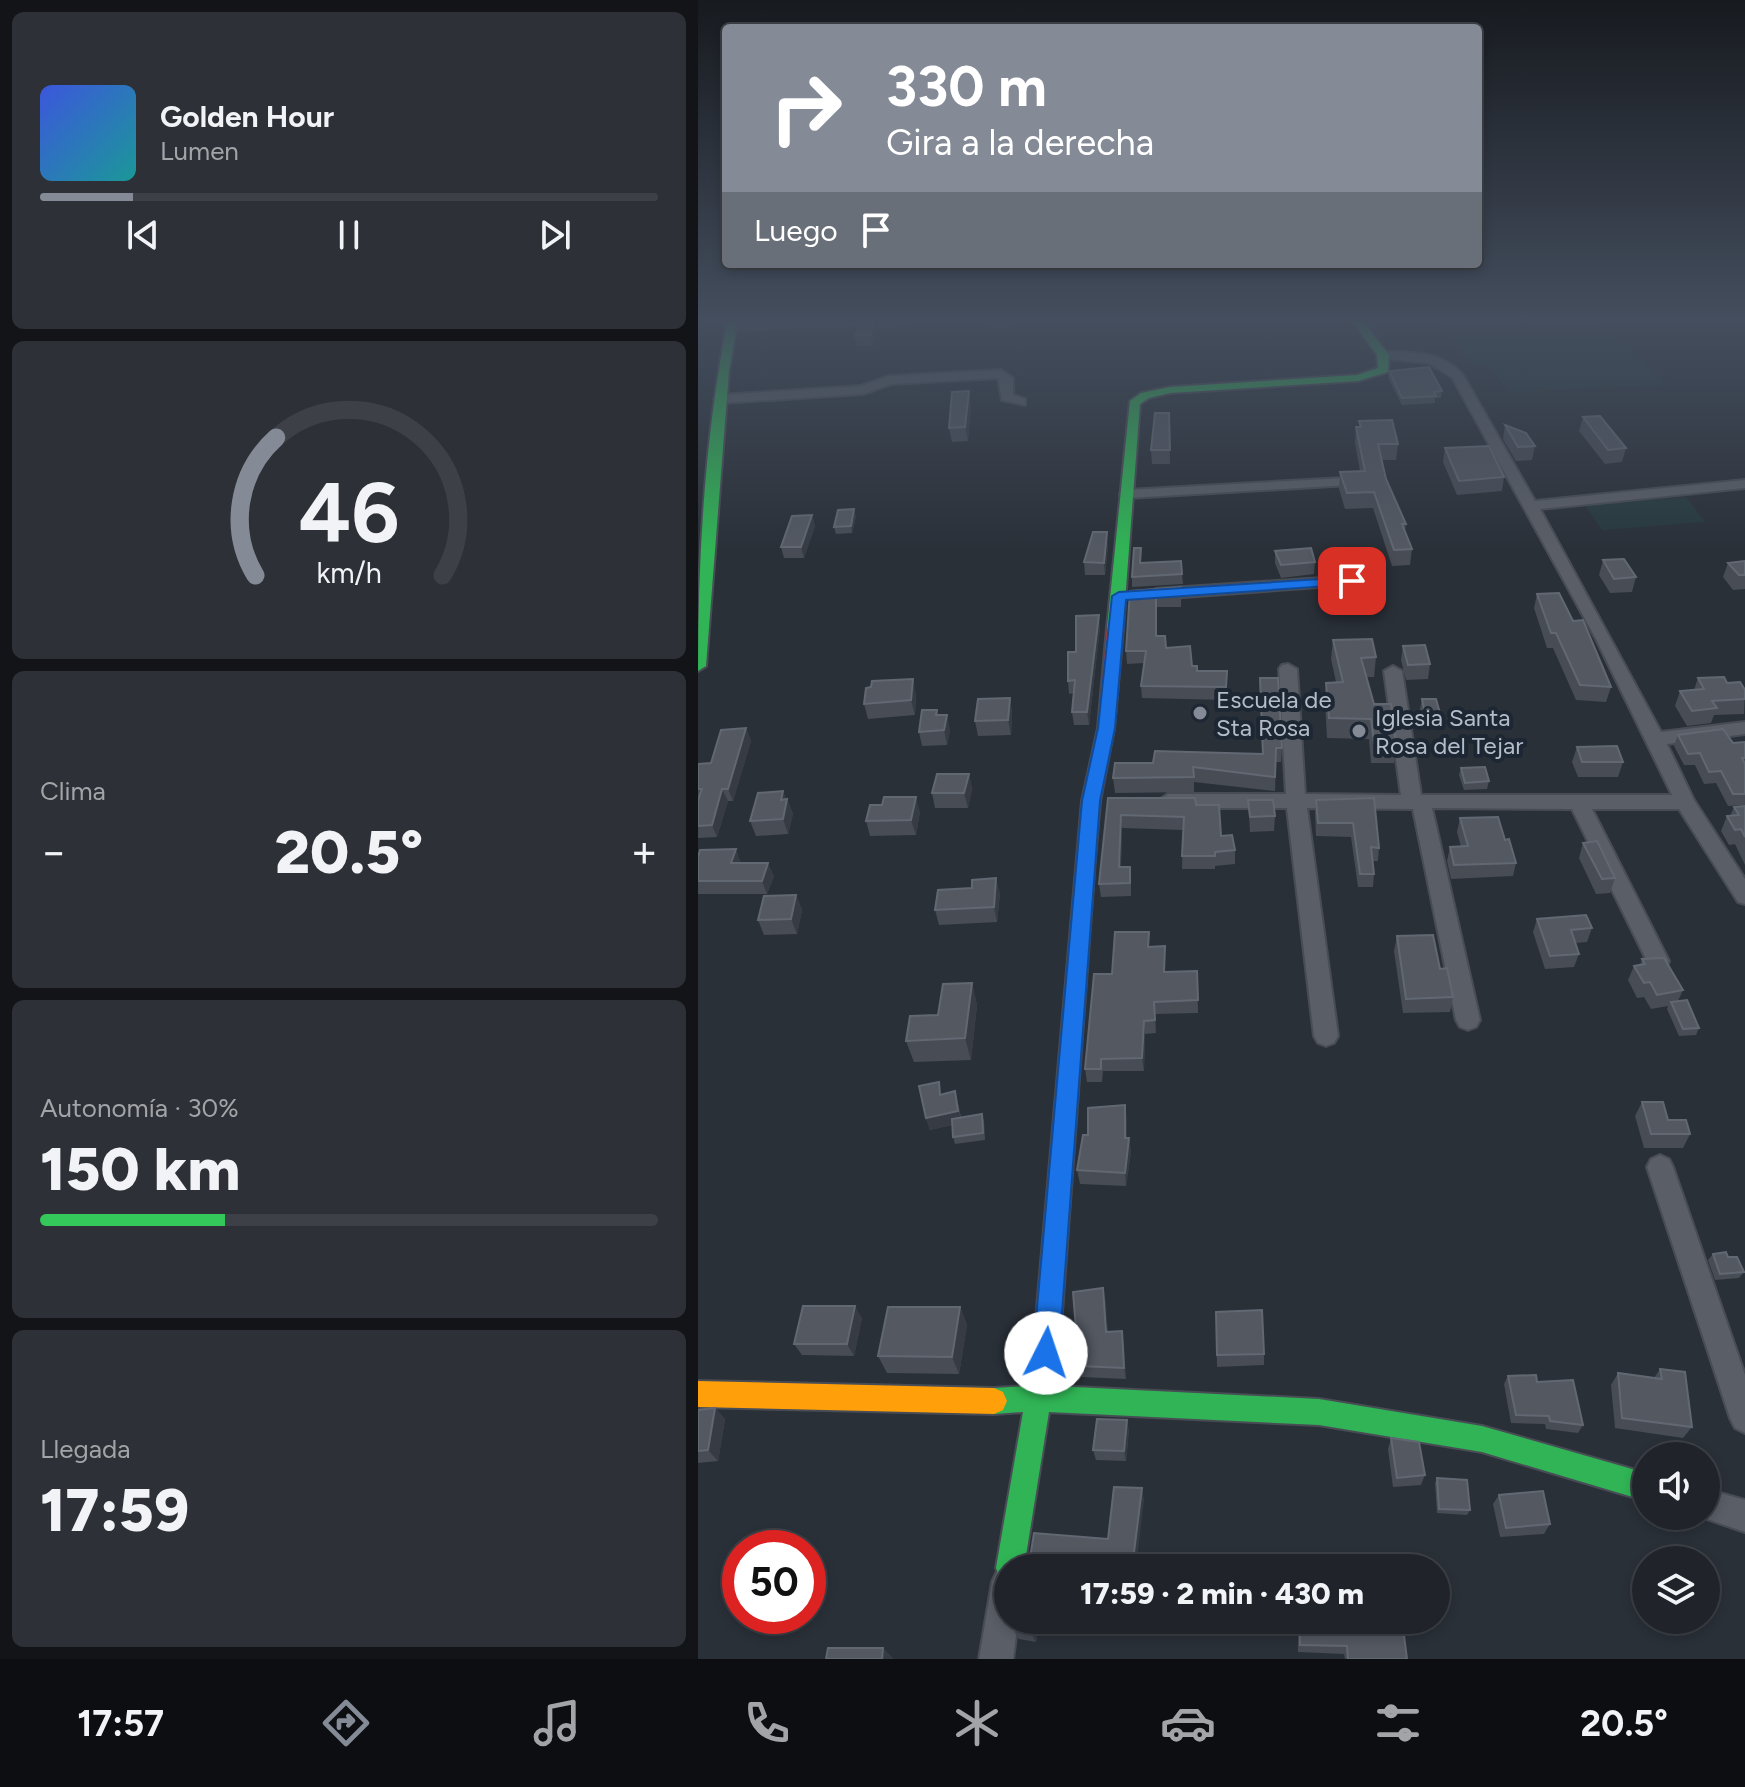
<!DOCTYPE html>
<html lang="es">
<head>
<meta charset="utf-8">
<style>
	:root { --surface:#20242a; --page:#2d3036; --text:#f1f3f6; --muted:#a2a4a8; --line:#3d4147; --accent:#848b96 }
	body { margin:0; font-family:Figtree,sans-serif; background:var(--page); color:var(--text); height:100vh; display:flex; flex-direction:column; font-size:30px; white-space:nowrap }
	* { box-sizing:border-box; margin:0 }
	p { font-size:26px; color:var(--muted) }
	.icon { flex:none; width:44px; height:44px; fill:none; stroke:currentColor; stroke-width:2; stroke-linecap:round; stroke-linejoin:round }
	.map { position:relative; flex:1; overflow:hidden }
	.panel { display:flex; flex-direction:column; gap:12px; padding:12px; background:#121417; width:698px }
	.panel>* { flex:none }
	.banner { position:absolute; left:24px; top:24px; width:760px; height:244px; border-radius:8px; box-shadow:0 4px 12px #0003,0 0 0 2px var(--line); background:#848b96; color:#fff; overflow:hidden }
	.fabs { position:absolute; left:934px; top:1442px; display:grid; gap:16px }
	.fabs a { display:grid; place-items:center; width:88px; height:88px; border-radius:50%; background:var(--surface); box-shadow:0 4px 12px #0003,0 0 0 2px var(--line); font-size:40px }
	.speed { position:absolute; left:24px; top:1530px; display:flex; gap:16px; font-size:40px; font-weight:700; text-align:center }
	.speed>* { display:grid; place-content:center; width:104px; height:104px; border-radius:50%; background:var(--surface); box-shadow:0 4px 12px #0003,0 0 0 2px var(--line); line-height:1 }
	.speed .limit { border:12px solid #d22; background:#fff; color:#111 }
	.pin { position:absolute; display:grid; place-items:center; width:68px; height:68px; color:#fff; margin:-34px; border-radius:16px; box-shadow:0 4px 12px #0006 }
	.me { position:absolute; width:88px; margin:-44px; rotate:4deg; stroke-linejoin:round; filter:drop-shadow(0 0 6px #0008) }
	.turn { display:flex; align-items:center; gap:28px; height:168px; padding:0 32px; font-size:36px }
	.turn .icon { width:104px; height:104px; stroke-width:2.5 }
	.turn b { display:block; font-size:56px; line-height:68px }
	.then { display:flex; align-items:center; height:76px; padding:0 32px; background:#0003; gap:16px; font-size:30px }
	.big { font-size:60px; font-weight:800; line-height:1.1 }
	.panel .card { flex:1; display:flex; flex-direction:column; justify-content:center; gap:12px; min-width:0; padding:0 28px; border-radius:12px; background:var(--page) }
	.panel .dial { align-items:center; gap:0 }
	.dial svg { height:208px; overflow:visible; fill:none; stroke:var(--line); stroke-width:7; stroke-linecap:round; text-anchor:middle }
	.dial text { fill:var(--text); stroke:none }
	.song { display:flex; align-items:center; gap:24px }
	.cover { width:96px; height:96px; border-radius:12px; background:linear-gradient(135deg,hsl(230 70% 55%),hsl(180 70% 35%)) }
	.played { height:8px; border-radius:4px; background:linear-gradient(90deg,var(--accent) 15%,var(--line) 15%) }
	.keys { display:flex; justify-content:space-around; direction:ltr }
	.heat { display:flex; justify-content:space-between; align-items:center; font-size:44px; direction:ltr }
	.charge { height:12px; border-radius:6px; background:linear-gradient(90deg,#34c759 30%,var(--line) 0) }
	.trip { position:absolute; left:296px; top:1554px; width:456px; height:80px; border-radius:40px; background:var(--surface); box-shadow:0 4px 12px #0003,0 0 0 2px var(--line); font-weight:800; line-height:80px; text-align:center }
	.tab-bar { display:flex; height:128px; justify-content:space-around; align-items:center; background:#0d0e11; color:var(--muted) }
	.tab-bar .icon { width:56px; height:56px }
	.tab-bar .selected { color:var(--accent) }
	.tab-bar b { font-size:36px; color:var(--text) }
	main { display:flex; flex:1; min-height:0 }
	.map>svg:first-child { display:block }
	.green { fill:#273a3e }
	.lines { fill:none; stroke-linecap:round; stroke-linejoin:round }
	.street-casing { stroke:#484c55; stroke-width:4 }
	.fast-casing { stroke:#484c55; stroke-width:4 }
	.slow-casing { stroke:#484c55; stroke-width:4 }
	.jam-casing { stroke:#484c55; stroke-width:4 }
	.street { fill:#5a5e66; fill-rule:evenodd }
	.fast { fill:#30b455; fill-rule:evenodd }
	.slow { fill:#ff9f0a; fill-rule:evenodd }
	.jam { fill:#e5322d; fill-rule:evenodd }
	.wall { fill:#474c55 }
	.shaded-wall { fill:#373c44 }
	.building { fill:#535861; stroke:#626872; stroke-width:2 }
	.route { fill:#1a73e8; stroke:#114b97; stroke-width:2 }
	.poi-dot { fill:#848b96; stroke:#1d2633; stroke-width:3 }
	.labels { text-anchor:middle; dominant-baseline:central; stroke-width:8; stroke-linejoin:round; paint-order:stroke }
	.poi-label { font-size:24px; fill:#b4bcc9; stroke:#1d2633; text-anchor:start }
</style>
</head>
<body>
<main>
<section class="panel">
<div class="card">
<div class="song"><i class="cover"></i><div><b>Golden Hour</b><p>Lumen</p></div></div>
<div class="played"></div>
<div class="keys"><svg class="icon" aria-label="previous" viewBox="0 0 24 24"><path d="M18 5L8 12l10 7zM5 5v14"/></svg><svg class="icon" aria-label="pause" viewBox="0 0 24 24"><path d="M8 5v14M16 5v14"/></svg><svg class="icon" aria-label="next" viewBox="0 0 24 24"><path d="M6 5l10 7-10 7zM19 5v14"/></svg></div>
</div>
<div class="card dial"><svg viewBox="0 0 100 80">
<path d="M14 69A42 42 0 1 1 86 69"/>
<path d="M14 69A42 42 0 0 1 22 16" stroke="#848b96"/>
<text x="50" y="56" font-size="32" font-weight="700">46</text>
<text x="50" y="72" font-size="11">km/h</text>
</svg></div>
<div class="card"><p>Clima</p>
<div class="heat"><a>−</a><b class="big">20.5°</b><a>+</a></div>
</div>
<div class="card"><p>Autonomía · 30%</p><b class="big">150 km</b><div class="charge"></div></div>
<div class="card"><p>Llegada</p><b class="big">17:59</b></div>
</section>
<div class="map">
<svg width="1047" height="1659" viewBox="0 0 1047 1659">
	<rect width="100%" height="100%" fill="#2a3038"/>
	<!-- green -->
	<path class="green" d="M899,319L969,385L812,392L793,369L771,362L745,320Z
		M988,497L1007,522L904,530L887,505Z"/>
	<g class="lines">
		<!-- street casing -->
		<g class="street-casing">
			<path id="street" d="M131,319H212L206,323L33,330L27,326L33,322Z
				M685,351C714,353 745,351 765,375L837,501L1047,480V488L842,509L963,732L1047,722V734L969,744L996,800L1047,879V904L1040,902L981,809H894L971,961L968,967L960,970L952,967L874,809L734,808L782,1020L778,1027L770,1030L762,1027L758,1020L715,809L609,808L640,1036L636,1043L628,1046L620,1043L616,1036L589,808H470L460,801L470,794H588L581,669L584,665L590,664L599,669L607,794L703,795L686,671L695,666L704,671L723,795H974L898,639L754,377L731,363L681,358L679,355Z
				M303,370L315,378V395L327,399V405L304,400L300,378L193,384L165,394L23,403L16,399L23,395L163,386L191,376Z
				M646,478L651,479V485L429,498L422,494L429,490Z
				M654,576L662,581L660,584L458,599L450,594L458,589Z
				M962,1155L971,1159L975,1167L1047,1375V1433L1037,1428L1032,1418L949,1167L953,1159Z
				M1008,1489L1047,1500V1532L1000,1516H1008Z
				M310,1566L315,1568H310V1620H320L315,1659H281L294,1582L299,1571Z"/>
		</g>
		<!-- fast casing -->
		<g class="fast-casing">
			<path id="fast" d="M30,319H40L31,371L8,666L0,671C0,554 7,434 30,319Z
				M653,319H663L691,355L690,372L660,381L472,393L451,398L442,404L425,628L422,631H412L409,628L432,401L443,393L472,387L659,375L680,368L679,355Z
				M388,851L395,853L397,858L361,1353L356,1386L621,1399L784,1426L948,1473V1501L784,1452L621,1425L351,1412L326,1568H310V1582L302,1578L298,1568L325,1412L296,1414L287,1410L283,1401L287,1392L296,1388L329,1386L335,1353L379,858L381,853Z"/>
		</g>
		<!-- slow casing -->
		<g class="slow-casing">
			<path id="slow" d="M0,1381L296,1388L305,1392L309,1401L305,1410L296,1414L0,1407Z"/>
		</g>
		<!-- jam casing -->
		<g class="jam-casing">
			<path id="jam" d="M417,623L425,628L416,728L402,801L397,858L395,863H381L379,858L384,801L400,728L409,628Z"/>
		</g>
		<!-- street -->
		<use href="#street" class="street"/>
		<!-- fast -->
		<use href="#fast" class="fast"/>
		<!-- slow -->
		<use href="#slow" class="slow"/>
		<!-- jam -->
		<use href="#jam" class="jam"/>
	</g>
	<!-- wall -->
	<path class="wall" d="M290,319H311L309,327H291Z
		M705,319H723V320H706Z
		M158,320L205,326L179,329L174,346H159L157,336L159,327Z
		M691,371L744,391L743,398H737V403L704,405L690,378Z
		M271,391L273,405L270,441L254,442L251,428Z
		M471,413L472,464H454L453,450Z
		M885,417L928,448L924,462L907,464L881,431Z
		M661,421L700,444L698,460H683L688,479L708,524L707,531L714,549L712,565L694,566L675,508L647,509L641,489L642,472L662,471L657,443L658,427H661Z
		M807,425L837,446L834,460L818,461L805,439Z
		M747,448L806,477L804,491L759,495L745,462Z
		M114,515L117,526L106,558H86L83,547Z
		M158,516L154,533L138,534L136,527Z
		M410,545L407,575H387L386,562Z
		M577,551L617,562L616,574L583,578L577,563Z
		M905,560L938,577L934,592L912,593L901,575Z
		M1047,561V589L1035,590L1025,577L1030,563Z
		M443,563L484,574L485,584L434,587V577Z
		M483,587V607H458V636L468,648L494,666L499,671H529L528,700L444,698L443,686L446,663L429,664L428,651L432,591Z
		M839,594L875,621L913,687L908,702L878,700L855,648H849L836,608Z
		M402,627L391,725H376L374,712L376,693L371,694L370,681L378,652Z
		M635,640L678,657L676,677H668L676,704L698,743L696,763H673L671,739L629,738L627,702L628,683L638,682L633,659Z
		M705,646L732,664L730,679L708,680L703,660Z
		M562,678L584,748L583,762H578L577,791L496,782V792L417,793L415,778L455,763L564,754Z
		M1000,678L1029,683L1047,690L1046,714L1016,715L1013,723L989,726L977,706L982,691L996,690Z
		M218,694L217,715L170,719L166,704Z
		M312,698L314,713L313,735L280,736L277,721Z
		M724,699L742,713L740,728L724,729L721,714Z
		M239,710L240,715L252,730L249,745L224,746L221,732Z
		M48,728L53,741L35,801H30L19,837L0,838V764L13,763Z
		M980,735L1035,743L1047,742V805L1030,806L1018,783L1006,784L997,765H986L976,746Z
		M879,747L925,762L920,777H880L874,762Z
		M763,768L791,781L789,789L766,790L761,775Z
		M271,774L274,789L270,808H237L234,793Z
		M410,798L498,805L523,836L537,850V864L517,866V869H484L485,830L424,828L423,867L433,880V896L403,897L401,884Z
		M676,798L681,848L680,861H674L676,874L675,887H660L653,837L618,836L617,813L618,800Z
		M88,799H89L95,814L90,834L58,836L52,821Z
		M550,800L577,816L576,831L552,832Z
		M1047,806V865L1037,844L1031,845L1023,831L1029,816H1032L1036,807Z
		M222,812L218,835L172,836L168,821Z
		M762,818L807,840L818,863L815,876L753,879L749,861L752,847H763L759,832Z
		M885,843L917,878L912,893L898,894L881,858Z
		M0,857L43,863L76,876L69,894H0Z
		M302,893L299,922L241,925L237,910Z
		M98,895L104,910L99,934L66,935L60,920Z
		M839,919L894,928L889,942L877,943L881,954L876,967L847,969L835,932Z
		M699,936L742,969L755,997L752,1012L705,1013L696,951Z
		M467,946V972L499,971L500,1013L457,1014L458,1033L447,1034L446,1071H405L404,1082H389L387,1069L414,974L452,947Z
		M944,959L985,990L980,1001L1001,1028L998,1035L981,1036L969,1009L970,1006L953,1009L946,997L939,998L930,980L936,966L942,965Z
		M274,983L279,1005L273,1060L216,1062L208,1041L240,1015Z
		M244,1094L260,1103L263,1117L284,1114L286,1121L287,1140L257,1144L255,1137L254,1125L232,1130L228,1118Z
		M944,1102L992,1134L985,1148H946L937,1116Z
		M427,1105L429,1138H431L433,1152L428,1186L382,1184L379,1170L390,1135Z
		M1015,1254L1030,1257L1046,1272L1041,1278L1017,1280L1010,1260Z
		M405,1288L410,1332L424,1331L428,1379L384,1377L381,1366Z
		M262,1307L269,1325L261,1374L189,1373L180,1356Z
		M518,1312L566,1354V1365L519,1367Z
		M164,1318L156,1356L104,1355L96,1344Z
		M962,1369L994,1427L985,1438L917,1428L913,1385L920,1373L956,1378Z
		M810,1376L885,1425L880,1433L848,1429L847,1424L813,1423L806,1384Z
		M17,1408L27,1419L20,1461L0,1463V1410Z
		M431,1430L428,1461L398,1460L395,1450Z
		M693,1438L727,1475L723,1485L695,1487L690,1449Z
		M739,1478L772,1510L769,1515L739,1513L737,1483Z
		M801,1495L852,1524L846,1534L802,1537L795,1504Z
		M342,1620L338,1642L321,1639L315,1630Z
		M600,1620H628V1623L709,1659H647L646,1654L600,1652Z"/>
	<!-- shaded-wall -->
	<path class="shaded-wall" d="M176,319H203L205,326L179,329L174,346L172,335Z
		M271,391L273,405L270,441L267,427Z
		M156,509L158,516L154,533L153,526Z
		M114,515L117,526L106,558L103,547Z
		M409,532L410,545L407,575L406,563Z
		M401,615L402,627L391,725L389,712Z
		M215,679L218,694L217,715L213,700Z
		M312,698L314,713L313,735L310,720Z
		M249,715L252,730L249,745L246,730Z
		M48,728L53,741L35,801L30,789Z
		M271,774L274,789L270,808L266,793Z
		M24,789L30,801L19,837L14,825Z
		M85,791L95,814L90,834L85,819L83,800Z
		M218,797L222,812L218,835L213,820Z
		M423,815L424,828L422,880L421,867Z
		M38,849L43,863H33Z
		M70,863L76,876L69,894L64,881Z
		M298,878L302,893L299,922L296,907Z
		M98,895L104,910L99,934L93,919Z
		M274,983L279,1005L273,1060L267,1038Z
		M446,1021L447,1034L446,1071L444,1058Z
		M257,1091L260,1103L263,1123L232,1130L228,1118Z
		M427,1105L429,1119V1151L427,1138Z
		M431,1138L433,1152L428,1186L427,1173Z
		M405,1288L408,1301L410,1344L408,1332Z
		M157,1306L164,1318L156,1356L149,1344Z
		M262,1307L269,1325L261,1374L254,1357Z
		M424,1331L426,1342L428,1379L426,1368Z
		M17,1408L27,1419L20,1461L10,1450Z
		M429,1420L431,1430L428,1461L426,1451Z
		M444,1488L446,1500L438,1568H434Z
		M336,1620H342L338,1642L333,1633Z
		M185,1648L196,1659H184Z"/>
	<!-- building -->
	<path class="building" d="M158,319H179H176L172,335L157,336L162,320H158Z
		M731,367L744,391L736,392L738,396L704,398L691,371Z
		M271,391L267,427L251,428L254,392Z
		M457,413H471L472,450H453Z
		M902,416L928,448L910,450L885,417Z
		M694,420L700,444H680L688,479L708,524H704L714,549L696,550L676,492L649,493L642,472L667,471L658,427H663L661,421Z
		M807,425L828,433L837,446L820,447Z
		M791,446L806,477L761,481L747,448Z
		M156,509L153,526L136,527L140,510Z
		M114,515L103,547H83L94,516Z
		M395,532H409L406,563L386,562Z
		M436,548H443L442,563L483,561L484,574L434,577Z
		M613,548L617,562L583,565L577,551Z
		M926,559L938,577L916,579L905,560Z
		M1047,561V575H1041L1030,563Z
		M483,587V595H458V636H467L468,648L492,646L494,666H499V671H529L528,687L443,686L448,651H428L432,591Z
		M861,593L875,621L885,620L913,687L882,685L858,633H853L839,594Z
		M401,615L389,712H374L377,680L370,681V652H378V616Z
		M674,639L678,657L663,658L676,704H693L698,743H676L673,719L631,718L628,683L645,682L635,640Z
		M727,645L732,664L710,665L705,646Z
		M1026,677L1029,683L1042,682L1047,690V699L1014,701L1019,708L994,711L982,691L1006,689L1000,678Z
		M562,678H580L584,748H578L577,777L495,767L496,777L415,778L417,763H455L457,751L565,754Z
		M215,679L213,700L166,704L168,688L173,687L174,681Z
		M312,698L310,720L277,721L280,699Z
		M724,699H738L742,713L727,714Z
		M224,710H239L238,715H249L246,730L221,732Z
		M48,728L30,789H24L14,825L0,826V800L4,789H0V764L13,763L23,730Z
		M1025,729L1035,743L1047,742V758H1044L1047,764V794H1035L1023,771L1011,772L1002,753L990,754L980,735Z
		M919,746L925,762H884L879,747Z
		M787,767L791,781L767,783L763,768Z
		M239,774H271L266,793H234Z
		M85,791L83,800L89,799L85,819L52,821L60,793Z
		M186,797H218L213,820L168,821L172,805H184Z
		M410,798H497L498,805H521L523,836L534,835L537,850L517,852V856H484L486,817L423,815L421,867H432V883L401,884Z
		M676,798L681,848L673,847L676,874H662L655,823H620L618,800Z
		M550,800H575L577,816L552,817Z
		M1047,806V837L1043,829L1037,830L1029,816L1041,815L1036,807Z
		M800,817L807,840L811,839L818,863L756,865L752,847L770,846L762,818Z
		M899,841L917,878L904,879L885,843Z
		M38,849L33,863H70L64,881H0V857L2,850Z
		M298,878L296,907L237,910L240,890L274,888V880Z
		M98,895L93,919L60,920L66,896Z
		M888,915L894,928L873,930L881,954L852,956L839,919Z
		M417,932H451L450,947L467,946L466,972L499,971L500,1000L456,1002L457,1020L446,1021L444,1058L403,1059V1069H387L396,974H414Z
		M735,935L742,969L749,968L755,997L708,999L699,936Z
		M966,958L985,990L959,995L952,982L946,983L936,966L947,964L944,959Z
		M274,983L267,1038L208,1041L212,1016L240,1015L245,984Z
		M989,1000L1001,1028L985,1029L973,1002Z
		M241,1082L242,1095L257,1091L260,1111L228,1118L221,1086Z
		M944,1102H965L970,1120H988L992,1134H953Z
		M427,1105V1138H431L427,1173L379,1170L385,1135H390V1108Z
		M284,1114L285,1133L255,1137L254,1119Z
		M1028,1252L1030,1257H1039L1046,1272L1022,1274L1015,1254Z
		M405,1288L408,1332L424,1331L426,1368L381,1366L375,1292Z
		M105,1306H157L149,1344H96Z
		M190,1307H262L254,1357L180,1356Z
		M564,1310L566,1354L519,1355L518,1312Z
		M962,1369L987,1372L994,1427L924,1418L920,1373L964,1379Z
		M838,1375L839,1382L875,1380L885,1425L852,1421L851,1416L818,1415L810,1376Z
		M17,1408L10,1450L0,1451V1410Z
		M399,1419L429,1420L426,1451L395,1450Z
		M693,1438L721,1442L727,1475L699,1478Z
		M739,1478L769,1480L772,1510L741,1509Z
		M416,1487L444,1488L434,1568H326L327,1561L332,1558L336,1533L410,1539Z
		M845,1491L852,1524L808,1528L801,1495Z
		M317,1620H336L333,1633L315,1630Z
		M602,1620H628V1623L704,1620L709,1659H650L649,1646L602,1645Z
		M130,1648H185L184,1659H128Z"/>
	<!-- sky -->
	<linearGradient id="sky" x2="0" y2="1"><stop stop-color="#171a1f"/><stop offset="0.58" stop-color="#444e5e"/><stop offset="1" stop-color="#444e5e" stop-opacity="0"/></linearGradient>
	<rect width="1047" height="551" fill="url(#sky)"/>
	<!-- route -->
	<path class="route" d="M654,577L661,581L659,584L428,600L417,728L402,801L361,1353L357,1362L348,1366L338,1362L335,1353L384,801L400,728L414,596L421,592Z"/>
	<!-- markers -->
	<g class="poi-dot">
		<circle cx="502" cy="713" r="8"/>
		<circle cx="661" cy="731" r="8"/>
	</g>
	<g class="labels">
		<!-- poi labels -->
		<g class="poi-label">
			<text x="518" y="699">Escuela de<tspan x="518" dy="28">Sta Rosa</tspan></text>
			<text x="677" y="717">Iglesia Santa<tspan x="677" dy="28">Rosa del Tejar</tspan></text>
		</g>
	</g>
</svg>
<div class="fabs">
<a><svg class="icon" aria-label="sound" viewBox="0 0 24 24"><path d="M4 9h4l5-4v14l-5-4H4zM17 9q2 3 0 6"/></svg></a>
<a><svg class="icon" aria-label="layers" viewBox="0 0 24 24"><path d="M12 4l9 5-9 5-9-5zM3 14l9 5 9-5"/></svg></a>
</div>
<div class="speed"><div class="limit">50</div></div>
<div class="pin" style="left:654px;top:581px;background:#d93025"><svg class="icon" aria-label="arrive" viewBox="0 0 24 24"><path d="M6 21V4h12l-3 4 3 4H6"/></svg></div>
<svg class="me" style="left:348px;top:1353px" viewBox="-20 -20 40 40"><circle r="19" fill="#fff"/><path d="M0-13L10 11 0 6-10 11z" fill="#1a73e8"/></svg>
<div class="trip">17:59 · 2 min · 430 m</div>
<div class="banner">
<div class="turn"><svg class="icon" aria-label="right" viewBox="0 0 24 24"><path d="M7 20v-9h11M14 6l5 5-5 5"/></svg><div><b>330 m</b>Gira a la derecha</div></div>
<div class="then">Luego<svg class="icon" aria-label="arrive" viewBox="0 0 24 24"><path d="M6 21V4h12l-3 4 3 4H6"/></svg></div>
</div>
</div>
</main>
<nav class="tab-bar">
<b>17:57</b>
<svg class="icon selected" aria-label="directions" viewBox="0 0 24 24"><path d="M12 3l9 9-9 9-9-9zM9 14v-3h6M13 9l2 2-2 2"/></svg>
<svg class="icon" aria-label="music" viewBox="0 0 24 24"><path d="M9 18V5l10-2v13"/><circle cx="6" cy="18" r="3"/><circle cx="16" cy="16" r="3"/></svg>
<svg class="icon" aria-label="phone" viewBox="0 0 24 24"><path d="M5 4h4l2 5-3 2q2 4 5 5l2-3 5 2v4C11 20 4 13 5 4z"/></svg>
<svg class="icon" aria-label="climate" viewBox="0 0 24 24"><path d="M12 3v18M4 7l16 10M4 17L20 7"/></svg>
<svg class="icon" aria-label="car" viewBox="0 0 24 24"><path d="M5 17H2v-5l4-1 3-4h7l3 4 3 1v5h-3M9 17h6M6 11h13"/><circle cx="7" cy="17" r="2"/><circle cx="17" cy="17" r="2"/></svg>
<svg class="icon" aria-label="filters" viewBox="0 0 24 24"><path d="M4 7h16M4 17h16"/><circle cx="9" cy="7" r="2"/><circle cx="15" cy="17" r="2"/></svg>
<b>20.5°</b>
</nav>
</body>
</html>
